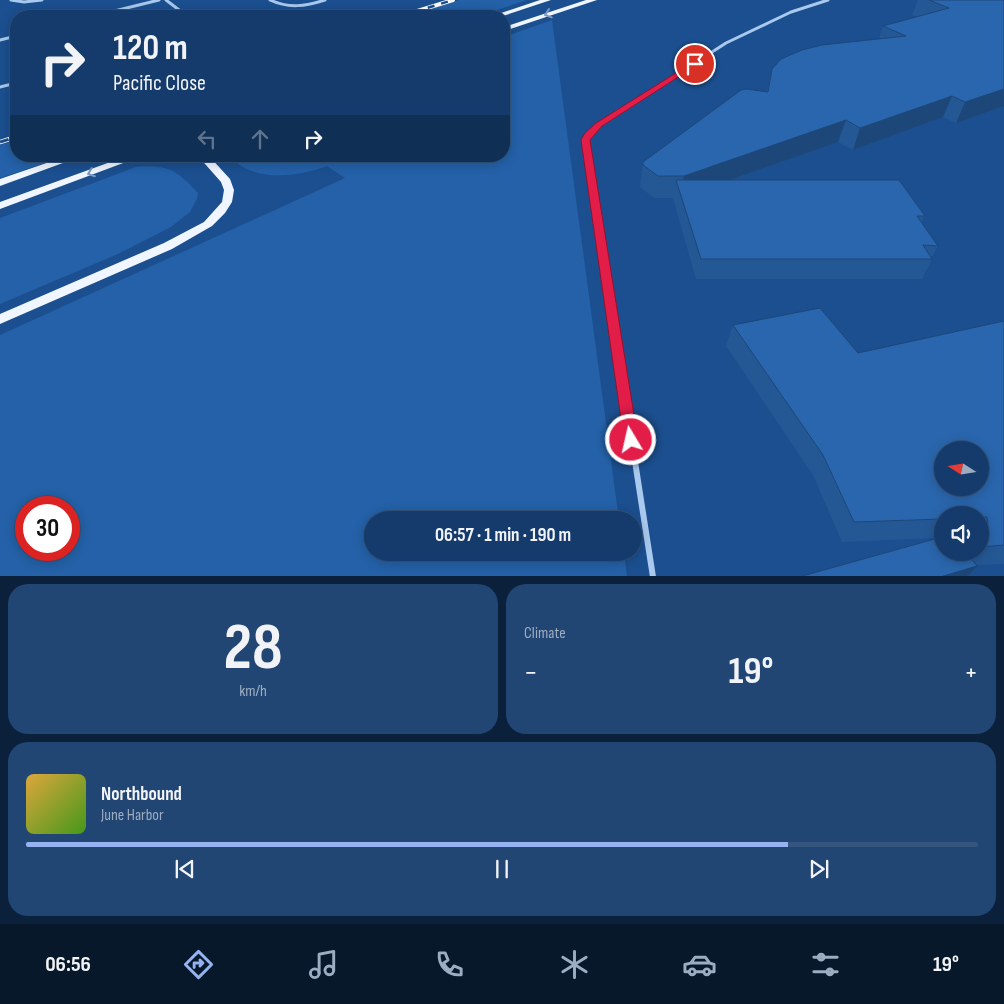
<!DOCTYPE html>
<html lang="en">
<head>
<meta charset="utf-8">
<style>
	:root { --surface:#143b6b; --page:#214673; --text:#f1f3f6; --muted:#9dadc1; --line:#33557e; --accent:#95b2f1 }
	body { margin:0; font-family:"Sofia Sans Condensed",sans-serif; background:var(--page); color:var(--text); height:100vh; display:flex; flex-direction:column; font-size:19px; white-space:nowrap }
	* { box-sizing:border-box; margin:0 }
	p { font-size:16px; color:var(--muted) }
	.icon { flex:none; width:28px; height:28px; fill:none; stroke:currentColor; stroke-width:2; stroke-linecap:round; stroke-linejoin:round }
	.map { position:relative; height:576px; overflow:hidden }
	.drawer { display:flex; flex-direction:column; gap:8px; padding:8px; background:#0b203b; flex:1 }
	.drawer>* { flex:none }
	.banner { position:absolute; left:10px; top:10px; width:500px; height:152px; border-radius:20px; box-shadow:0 2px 12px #0003,0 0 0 1px var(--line); background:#143b6b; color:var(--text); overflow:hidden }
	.needle { width:32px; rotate:282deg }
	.controls { position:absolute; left:934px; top:441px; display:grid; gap:10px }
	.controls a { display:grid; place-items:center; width:55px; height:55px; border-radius:50%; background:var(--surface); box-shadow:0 2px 12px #0003,0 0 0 1px var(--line); font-size:25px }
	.speed { position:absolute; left:15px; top:496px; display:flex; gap:10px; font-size:25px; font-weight:700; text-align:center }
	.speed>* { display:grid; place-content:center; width:65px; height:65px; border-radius:50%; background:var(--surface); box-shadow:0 2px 12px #0003,0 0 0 1px var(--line); line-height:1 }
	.speed .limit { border:8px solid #d22; background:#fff; color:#111 }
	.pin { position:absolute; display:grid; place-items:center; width:42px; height:42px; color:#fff; margin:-21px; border:2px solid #fff; border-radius:50%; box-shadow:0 1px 5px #0007 }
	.me { position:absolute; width:55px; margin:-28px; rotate:351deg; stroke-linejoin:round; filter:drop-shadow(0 0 4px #0008) }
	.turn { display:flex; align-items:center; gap:18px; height:105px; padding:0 20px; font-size:22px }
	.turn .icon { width:65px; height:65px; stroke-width:2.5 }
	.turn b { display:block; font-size:35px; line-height:42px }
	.lanes { display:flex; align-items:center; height:48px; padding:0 20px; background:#0003; justify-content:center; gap:25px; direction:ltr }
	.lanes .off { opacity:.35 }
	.big { font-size:38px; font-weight:700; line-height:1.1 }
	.drawer .card { flex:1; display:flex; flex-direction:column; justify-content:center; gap:8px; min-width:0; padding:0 18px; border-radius:20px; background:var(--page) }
	.drawer .dial { align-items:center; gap:0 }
	.dial b { font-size:65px; line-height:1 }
	.song { display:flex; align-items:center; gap:15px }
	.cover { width:60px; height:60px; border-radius:8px; background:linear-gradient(135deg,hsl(40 70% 55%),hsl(100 70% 35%)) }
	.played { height:5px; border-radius:2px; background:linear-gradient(90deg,var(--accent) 80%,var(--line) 80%) }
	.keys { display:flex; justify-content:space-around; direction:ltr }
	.heat { display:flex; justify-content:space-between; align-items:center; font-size:28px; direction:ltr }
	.drawer .tiles { flex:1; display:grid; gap:8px; grid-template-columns:1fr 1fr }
	.card:last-child { grid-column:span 2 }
	.trip { position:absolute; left:364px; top:511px; width:278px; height:50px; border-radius:25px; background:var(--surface); box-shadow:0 2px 12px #0003,0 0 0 1px var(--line); font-weight:700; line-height:50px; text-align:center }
	.dock { display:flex; height:80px; justify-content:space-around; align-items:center; background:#08182b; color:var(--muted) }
	.dock .icon { width:35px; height:35px }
	.dock .active { color:var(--accent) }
	.dock b { font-size:22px; color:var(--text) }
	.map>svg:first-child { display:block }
	.green { fill:#2461a8; fill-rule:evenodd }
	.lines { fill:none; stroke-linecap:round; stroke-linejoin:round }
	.minor-far3 { stroke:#a9c9ee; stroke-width:3 }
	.minor-far2 { stroke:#a9c9ee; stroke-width:4 }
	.minor-far1 { stroke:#a9c9ee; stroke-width:5 }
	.minor { stroke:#a9c9ee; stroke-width:6 }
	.primary { fill:#f0f6ff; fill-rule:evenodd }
	.rail-far1-casing { stroke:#fff; stroke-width:4 }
	.rail-casing { stroke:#fff; stroke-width:4.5 }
	.rail-far1 { stroke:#1b4f8f; stroke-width:2.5; stroke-dasharray:7; stroke-linecap:butt }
	.rail { stroke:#1b4f8f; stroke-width:3; stroke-dasharray:9; stroke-linecap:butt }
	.wall { fill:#245895; fill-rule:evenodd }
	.shaded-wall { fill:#1d4779 }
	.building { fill:#2a66ad; stroke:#1d4779; fill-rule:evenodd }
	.oneway { stroke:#7b9ac1 }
	.route { fill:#e11d48; stroke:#92132f }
</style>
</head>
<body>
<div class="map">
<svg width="1004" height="577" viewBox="0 0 1004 577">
	<rect width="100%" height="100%" fill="#1b4f8f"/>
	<!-- green -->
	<path class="green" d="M459,0H527L479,16H408Z
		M552,20L619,520H372V552L624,553L627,576H0V335L345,178L327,166C297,177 254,183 229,156H504V37ZM26,508H69V550H26Z
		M16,140V156H66L0,178V145Z
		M136,167C168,165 176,169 198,193L197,199L190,212L171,227L118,254L0,304V218Z"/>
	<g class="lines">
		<!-- minor-far3 -->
		<path class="minor-far3" d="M11,0L24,2L42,0
			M166,0L187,16
			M270,0C289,9 306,6 325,0
			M94,16L159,0
			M0,40L16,36
			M0,87L16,83
			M639,99L726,43L791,12L828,0"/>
		<!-- minor-far2 -->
		<path class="minor-far2" d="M598,223L585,140L599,125L641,98"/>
		<!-- minor-far1 -->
		<path class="minor-far1" d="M598,222L622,379"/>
		<!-- minor -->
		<path class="minor" d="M622,378L653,577"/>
		<!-- primary -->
		<path class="primary" d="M540,0H551L503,16H492Z
			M586,0H597L504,31V27Z
			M67,156H82L0,186V179Z
			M127,156H142L0,209V202Z
			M198,156H209L230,179L234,190L232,202L225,213L212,226L172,249L0,324V314L164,243L204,222L222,202L224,190L221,182Z"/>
		<!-- rail-far1 casing -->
		<g class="rail-far1-casing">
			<path id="rail-far1" d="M401,16L453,0"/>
		</g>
		<!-- rail casing -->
		<g class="rail-casing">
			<path id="rail" d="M0,142L16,137"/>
		</g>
		<!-- rail-far1 -->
		<use href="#rail-far1" class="rail-far1"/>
		<!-- rail -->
		<use href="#rail" class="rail"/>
	</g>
	<!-- wall -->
	<path class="wall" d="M918,0H1004V106L956,123L943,117L853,150L838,142L731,180L925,216L921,223L938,246L931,258L932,259L922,279H696L673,198H654L640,187L643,162L767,92L772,69L879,39L883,26L917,17L912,15Z
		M1004,321V564L977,565L967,577H799L936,538L842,542L813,475L726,346L733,325L858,353ZM942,515H980V552H942Z"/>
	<!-- shaded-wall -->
	<path class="shaded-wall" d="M1004,89V106L956,123L965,102Z
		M952,96L943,117L853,150L860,128Z
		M846,120L838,142L682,197L680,193L684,176Z
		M977,566L967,577H940Z"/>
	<!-- building -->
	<path class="building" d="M929,0H1004V89L965,102L952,96L860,128L846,120L684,176H658L643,165V162L741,90L747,89L768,92L772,69L781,59L802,50L822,45L906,36L883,26L949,8Z
		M676,180H899L925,216H917L938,246L923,245L932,259H701Z
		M820,308L858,353L1004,321V545L980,547V526L988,524L987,517H980V515H942V519L854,522L823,455L733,325ZM942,450H980V488H942Z
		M942,537V552H966L977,566L940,577H799Z"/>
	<!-- one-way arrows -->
	<defs><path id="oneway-chevron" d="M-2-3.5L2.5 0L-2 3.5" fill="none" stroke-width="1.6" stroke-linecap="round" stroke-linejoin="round" transform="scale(1.25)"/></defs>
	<g class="oneway">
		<use href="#oneway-chevron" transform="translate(548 14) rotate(162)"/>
		<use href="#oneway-chevron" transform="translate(91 173) rotate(160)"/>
	</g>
	<!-- route -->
	<path class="route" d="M695,61L697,62V65L602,126L590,140L638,440L636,444L631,446L626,444L624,440L581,140L585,133L596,123Z"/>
</svg>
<div class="controls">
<a><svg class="needle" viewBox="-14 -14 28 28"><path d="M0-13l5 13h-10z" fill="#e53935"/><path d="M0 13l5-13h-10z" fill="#9dadc1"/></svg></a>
<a><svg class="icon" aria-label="sound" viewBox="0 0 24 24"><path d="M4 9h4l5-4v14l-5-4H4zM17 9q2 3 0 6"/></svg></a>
</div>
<div class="speed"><div class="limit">30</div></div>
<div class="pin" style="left:695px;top:64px;background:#d93025"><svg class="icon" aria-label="arrive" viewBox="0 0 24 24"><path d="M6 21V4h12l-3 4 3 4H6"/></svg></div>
<svg class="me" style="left:631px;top:440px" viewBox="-20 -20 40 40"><circle r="17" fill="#e11d48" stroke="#fff" stroke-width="3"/><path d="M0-11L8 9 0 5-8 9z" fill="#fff"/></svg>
<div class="trip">06:57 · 1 min · 190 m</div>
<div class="banner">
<div class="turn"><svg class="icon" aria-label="right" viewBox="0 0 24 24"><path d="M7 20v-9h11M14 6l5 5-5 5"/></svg><div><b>120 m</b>Pacific Close</div></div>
<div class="lanes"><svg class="icon off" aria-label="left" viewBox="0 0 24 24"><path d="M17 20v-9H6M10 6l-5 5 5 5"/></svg><svg class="icon off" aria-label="ahead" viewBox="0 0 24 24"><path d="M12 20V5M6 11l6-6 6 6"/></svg><svg class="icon" aria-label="right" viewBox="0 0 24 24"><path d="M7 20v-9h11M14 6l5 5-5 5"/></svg></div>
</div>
</div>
<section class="drawer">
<div class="tiles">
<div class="card dial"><b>28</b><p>km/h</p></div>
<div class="card"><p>Climate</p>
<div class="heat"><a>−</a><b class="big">19°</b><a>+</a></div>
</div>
<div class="card">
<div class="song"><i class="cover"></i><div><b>Northbound</b><p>June Harbor</p></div></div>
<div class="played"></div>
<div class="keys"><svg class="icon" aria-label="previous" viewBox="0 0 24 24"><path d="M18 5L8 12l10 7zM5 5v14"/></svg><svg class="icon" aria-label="pause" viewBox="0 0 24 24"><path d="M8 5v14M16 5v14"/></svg><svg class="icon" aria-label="next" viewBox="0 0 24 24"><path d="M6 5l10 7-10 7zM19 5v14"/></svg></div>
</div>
</div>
</section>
<nav class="dock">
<b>06:56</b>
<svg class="icon active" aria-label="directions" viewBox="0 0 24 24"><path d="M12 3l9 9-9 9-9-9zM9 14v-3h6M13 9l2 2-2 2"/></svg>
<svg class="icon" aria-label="music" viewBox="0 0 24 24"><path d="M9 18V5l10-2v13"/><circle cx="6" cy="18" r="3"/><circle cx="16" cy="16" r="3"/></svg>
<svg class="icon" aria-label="phone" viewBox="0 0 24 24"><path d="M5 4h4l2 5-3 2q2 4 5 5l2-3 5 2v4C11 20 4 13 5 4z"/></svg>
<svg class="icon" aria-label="climate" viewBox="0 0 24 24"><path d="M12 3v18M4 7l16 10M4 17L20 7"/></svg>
<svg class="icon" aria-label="car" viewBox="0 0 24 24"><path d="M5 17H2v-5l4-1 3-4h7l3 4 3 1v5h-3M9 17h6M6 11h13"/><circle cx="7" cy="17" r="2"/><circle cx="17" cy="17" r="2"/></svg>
<svg class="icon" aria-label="filters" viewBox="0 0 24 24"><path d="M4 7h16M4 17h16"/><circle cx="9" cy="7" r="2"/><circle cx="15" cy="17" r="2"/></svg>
<b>19°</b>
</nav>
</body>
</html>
